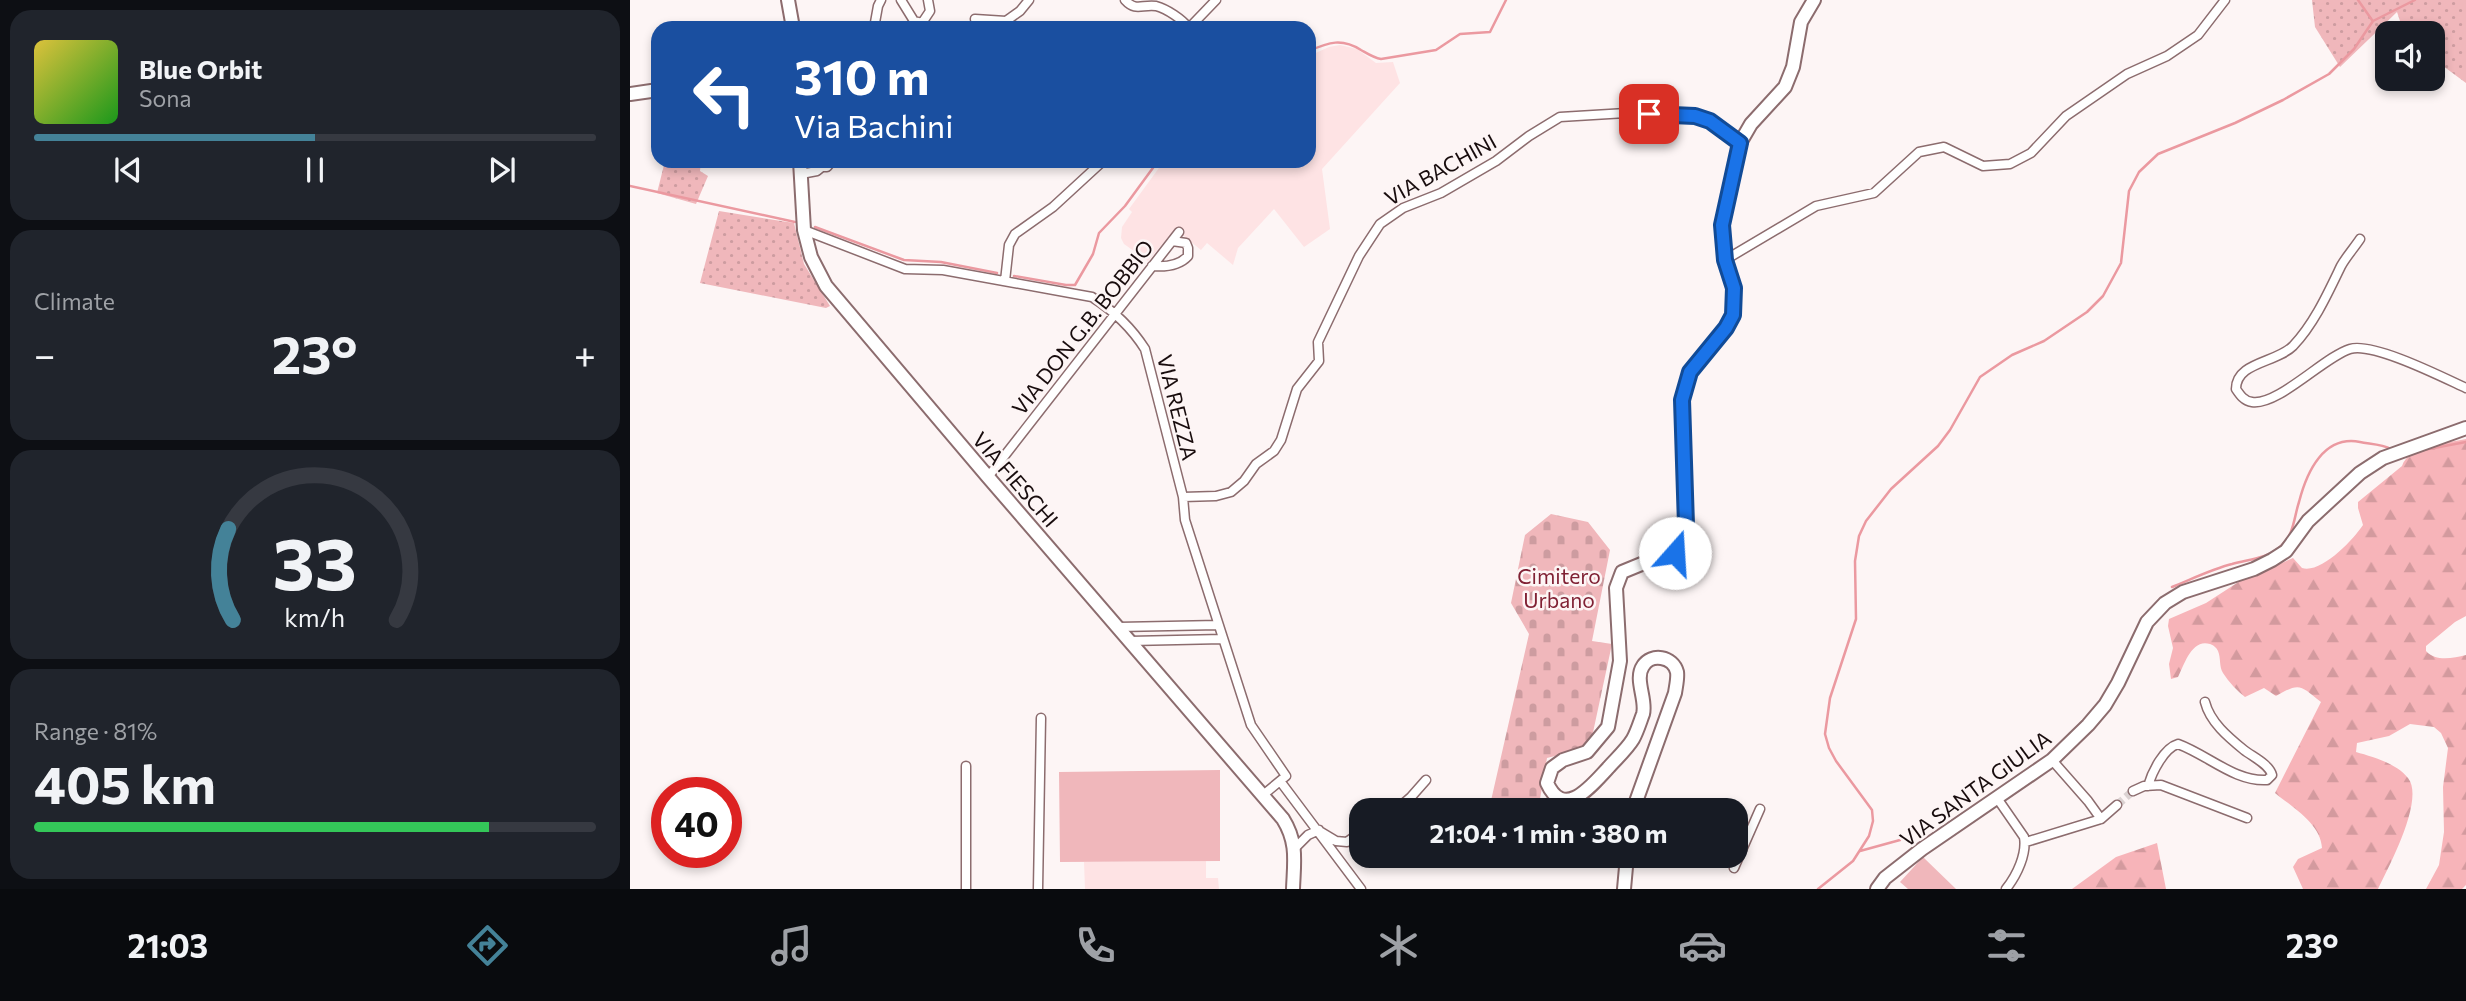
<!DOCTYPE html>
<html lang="en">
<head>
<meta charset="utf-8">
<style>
	:root { --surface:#171b24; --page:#20242c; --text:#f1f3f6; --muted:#9ea1a6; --line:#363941; --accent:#448298 }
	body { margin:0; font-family:Commissioner,sans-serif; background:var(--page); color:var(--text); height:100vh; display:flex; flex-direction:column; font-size:26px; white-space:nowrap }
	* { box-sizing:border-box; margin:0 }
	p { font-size:23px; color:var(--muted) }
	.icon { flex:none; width:38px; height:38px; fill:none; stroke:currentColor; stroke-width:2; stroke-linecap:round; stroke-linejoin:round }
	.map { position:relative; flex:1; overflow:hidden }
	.details { display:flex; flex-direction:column; gap:10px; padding:10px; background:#0d0f14; width:630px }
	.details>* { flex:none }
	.banner { position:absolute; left:21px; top:21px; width:665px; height:147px; border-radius:21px; box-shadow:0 4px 10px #0003; background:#1a4fa0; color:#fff; overflow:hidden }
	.buttons { position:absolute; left:1745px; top:21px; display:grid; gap:14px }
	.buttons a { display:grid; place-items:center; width:70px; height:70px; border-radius:14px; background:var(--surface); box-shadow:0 4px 10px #0003; font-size:35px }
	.speed { position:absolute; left:21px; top:777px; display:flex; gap:14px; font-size:35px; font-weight:700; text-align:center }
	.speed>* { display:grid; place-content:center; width:91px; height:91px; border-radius:50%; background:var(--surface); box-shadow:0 4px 10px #0003; line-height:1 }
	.speed .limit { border:10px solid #d22; background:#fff; color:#111 }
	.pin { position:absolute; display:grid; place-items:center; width:60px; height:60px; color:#fff; margin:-30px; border-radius:14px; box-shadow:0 4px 10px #0006 }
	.me { position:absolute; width:77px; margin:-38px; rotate:19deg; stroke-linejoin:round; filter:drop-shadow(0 0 5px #0008) }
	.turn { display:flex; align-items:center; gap:24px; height:147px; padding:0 28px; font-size:32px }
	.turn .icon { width:91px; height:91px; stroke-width:2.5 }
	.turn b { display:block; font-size:49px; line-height:60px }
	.big { font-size:52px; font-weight:700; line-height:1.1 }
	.details .tile { flex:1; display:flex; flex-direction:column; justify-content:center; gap:10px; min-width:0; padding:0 24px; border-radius:21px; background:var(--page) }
	.details .dial { align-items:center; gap:0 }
	.dial svg { height:182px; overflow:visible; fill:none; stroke:var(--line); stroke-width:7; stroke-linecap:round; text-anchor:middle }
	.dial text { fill:var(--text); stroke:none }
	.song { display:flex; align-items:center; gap:21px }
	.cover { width:84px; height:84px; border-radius:10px; background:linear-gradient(135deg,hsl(50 70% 55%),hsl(120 70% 35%)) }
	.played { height:7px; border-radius:4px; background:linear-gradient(90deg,var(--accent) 50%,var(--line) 50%) }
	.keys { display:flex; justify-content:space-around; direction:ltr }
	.heat { display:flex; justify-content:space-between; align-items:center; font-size:38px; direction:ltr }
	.charge { height:10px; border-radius:5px; background:linear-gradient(90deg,#34c759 81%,var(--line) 0) }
	.trip { position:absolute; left:719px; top:798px; width:399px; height:70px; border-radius:21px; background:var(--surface); box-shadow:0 4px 10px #0003; font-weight:700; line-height:70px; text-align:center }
	.tab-bar { display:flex; height:112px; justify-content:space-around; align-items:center; background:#090b0e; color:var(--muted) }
	.tab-bar .icon { width:49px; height:49px }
	.tab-bar .on { color:var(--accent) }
	.tab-bar b { font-size:32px; color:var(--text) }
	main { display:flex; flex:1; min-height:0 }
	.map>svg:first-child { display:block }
	.built { fill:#fee3e4 }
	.grass { fill:url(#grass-dots) }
	.forest { fill:url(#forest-firs) }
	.cemetery { fill:url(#cemetery-stones) }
	.park { fill:#f0b7bb }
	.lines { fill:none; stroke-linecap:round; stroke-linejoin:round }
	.stream { stroke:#eb99a0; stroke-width:2.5 }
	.street-tunnel { stroke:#dbd2d2; stroke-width:8; stroke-dasharray:8 4; stroke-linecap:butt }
	.street-casing { stroke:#8c6c6e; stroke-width:11 }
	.secondary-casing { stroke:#8c6c6e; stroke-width:16 }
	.primary-casing { stroke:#8c6c6e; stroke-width:16 }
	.street { stroke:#fff; stroke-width:8 }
	.secondary { stroke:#fff; stroke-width:12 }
	.primary { stroke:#fff; stroke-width:12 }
	.route-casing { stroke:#114b97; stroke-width:18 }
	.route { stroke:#1a73e8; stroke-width:12 }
	.labels { text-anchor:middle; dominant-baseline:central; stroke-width:5; stroke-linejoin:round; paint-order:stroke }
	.street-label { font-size:21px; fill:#180c0d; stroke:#fdf5f5 }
	.park-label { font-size:21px; fill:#802134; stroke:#fdf5f5 }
</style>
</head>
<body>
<main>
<section class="details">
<div class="tile">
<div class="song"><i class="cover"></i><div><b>Blue Orbit</b><p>Sona</p></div></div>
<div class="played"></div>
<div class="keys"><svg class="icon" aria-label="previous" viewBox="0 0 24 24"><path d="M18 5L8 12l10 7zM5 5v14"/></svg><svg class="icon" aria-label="pause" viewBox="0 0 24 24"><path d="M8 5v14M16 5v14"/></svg><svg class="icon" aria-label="next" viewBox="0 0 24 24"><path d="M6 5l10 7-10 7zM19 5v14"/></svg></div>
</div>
<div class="tile"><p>Climate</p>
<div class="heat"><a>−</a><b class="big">23°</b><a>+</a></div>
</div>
<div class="tile dial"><svg viewBox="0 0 100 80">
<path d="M14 69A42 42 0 1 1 86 69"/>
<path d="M14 69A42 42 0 0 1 12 29" stroke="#448298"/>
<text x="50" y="56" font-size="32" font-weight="700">33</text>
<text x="50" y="72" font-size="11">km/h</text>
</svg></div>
<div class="tile"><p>Range · 81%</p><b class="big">405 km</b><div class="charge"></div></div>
</section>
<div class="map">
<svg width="1836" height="889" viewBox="0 0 1836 889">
	<defs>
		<pattern id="grass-dots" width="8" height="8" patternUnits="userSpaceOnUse" patternTransform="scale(1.75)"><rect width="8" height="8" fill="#f0b7bb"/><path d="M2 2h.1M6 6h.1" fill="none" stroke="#cd9ca0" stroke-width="1.8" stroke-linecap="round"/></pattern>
		<pattern id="forest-firs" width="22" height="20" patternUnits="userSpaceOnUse" patternTransform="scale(1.75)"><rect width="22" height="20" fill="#f7b4b9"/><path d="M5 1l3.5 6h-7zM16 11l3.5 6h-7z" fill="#d39a9e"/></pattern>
		<pattern id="cemetery-stones" width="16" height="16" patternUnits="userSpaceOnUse" patternTransform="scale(1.75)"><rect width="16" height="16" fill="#f0b7bb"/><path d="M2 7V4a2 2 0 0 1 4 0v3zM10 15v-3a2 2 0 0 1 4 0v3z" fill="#cd9ca0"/></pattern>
	</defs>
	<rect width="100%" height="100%" fill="#fdf5f5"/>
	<!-- built -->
	<path class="built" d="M710,45L727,49L746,63L763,62L770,83L692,169L700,229L674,247L644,209L608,248L603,265L577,243L571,250L545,229L518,261L494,244L491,238L492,227L502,212L499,209L534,161H679V56L699,47Z
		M576,861V878H588L589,889H455L454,862Z"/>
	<!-- grass -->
	<path class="grass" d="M1682,0H1836V83L1813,66L1803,63L1802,33H1774L1767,12L1710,67L1685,27Z
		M35,161H71L70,171L78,176L66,204L27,193Z
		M89,211L164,223L174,264L200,306L196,308L70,283Z"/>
	<!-- forest -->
	<path class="forest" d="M1836,439V616L1825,622L1796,646V651C1806,662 1823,658 1836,655V885L1832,889H1796L1809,865L1814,832L1813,787L1818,748L1811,733L1804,727L1780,724L1759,736L1727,743L1726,752C1743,757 1766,763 1778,778C1795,799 1759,866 1748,889H1673L1663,867L1668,859L1692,848C1691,824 1662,807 1645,793L1691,702C1670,685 1670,682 1646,696L1634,688L1615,697C1608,692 1598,681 1593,673C1589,667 1591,658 1588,651C1587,648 1583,645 1580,644C1562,638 1554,665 1548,677L1541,679L1539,664L1543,648L1538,626L1539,619L1576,603L1610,581L1663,558L1672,568C1691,574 1723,540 1733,525L1728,508V502L1772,466C1779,445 1817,443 1836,439Z
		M1527,843L1536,889H1442L1486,857Z"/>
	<!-- cemetery -->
	<path class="cemetery" d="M921,514L958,522L980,550L962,641L982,644L962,737L949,750L917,758L910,799L911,810L860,805L899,634L881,603L895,535Z"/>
	<!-- park -->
	<path class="park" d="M590,770V861L430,862L429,772Z
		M1293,857L1326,889H1278L1270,882Z"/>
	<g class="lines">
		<!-- stream -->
		<path class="stream" d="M1728,0L1742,20
			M679,51C699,42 712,38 731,50C738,54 744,58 751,59L806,50L830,34L860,32L876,0
			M0,186L165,222
			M185,227L274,260L311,262L367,273
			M384,276L436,285H445L463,254L469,233L495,206L528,161
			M1788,451L1836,442
			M1542,587C1562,579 1582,569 1602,564C1620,559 1637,559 1651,546C1664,535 1664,517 1669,502C1677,471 1694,435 1730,442C1740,444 1752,444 1761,449
			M1230,851L1270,840
			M1188,889L1223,861L1239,836L1243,821L1242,810L1206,761L1199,748L1195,734L1200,698L1226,619L1225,561L1229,536L1236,521L1261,489L1308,446L1320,430L1350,377L1382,355L1414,341L1457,312L1473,296L1491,263L1499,191L1509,172L1528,154L1605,123L1653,100L1699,74L1724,49L1743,21L1785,0"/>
		<!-- street-tunnel -->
		<path class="street-tunnel" d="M1487,805L1503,791"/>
		<!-- street casing -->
		<g class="street-casing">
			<path id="street" d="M271,0L284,21L292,23L300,11L298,0
				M495,0C506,12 512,4 526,6C537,9 552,19 559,28
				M345,19L376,21L390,11L399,0
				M244,28L248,6L251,0
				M559,28L586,0
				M171,174L187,171L192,167H197L202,161
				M174,230L275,269L313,270L462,297C484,311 501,327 515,349L553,497L555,520L621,725L656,776L633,795
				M1730,239C1724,248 1716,257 1711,266C1698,293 1684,324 1663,346C1646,363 1606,362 1606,389C1610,395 1614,401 1622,402C1648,406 1694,357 1720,349C1743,342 1812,377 1836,388
				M1095,260L1186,206L1244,193L1289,152L1314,147L1353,166L1380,164L1401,153L1436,116L1497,74L1537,56L1568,35L1595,0
				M522,266C534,267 549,266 558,256V248L556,243L542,241
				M375,281L379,245L385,234L423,207L473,161
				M358,477L549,232
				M553,497L586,496L601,492L614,481L626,464L644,451L651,440L667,389L689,361L688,342L729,256L750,224L773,208L811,193L866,161L899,136L930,117L996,113L1065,116L1080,121L1110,143
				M489,627L588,625
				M500,641L593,639
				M1422,760L1458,801L1471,819
				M336,766V889
				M650,781L731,889
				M1518,786C1522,772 1534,748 1548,744C1578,755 1605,782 1637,780L1642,775C1639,764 1623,757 1614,750C1598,737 1580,722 1575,702
				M1503,791L1514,786L1531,785L1617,818
				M1367,798L1394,837C1397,854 1387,875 1376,889
				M766,810L781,797L796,780
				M691,832L706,841L717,842L732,831
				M1396,842L1471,819L1487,805
				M665,848L678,835L689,830
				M1104,868L1130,809
				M408,889L411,718"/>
		</g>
		<!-- secondary casing -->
		<g class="secondary-casing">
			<path id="secondary" d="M170,161L174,230L181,257L196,286L358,477L653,819C668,843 664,862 663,889
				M1003,810L1045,693C1046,686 1048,678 1047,672C1043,656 1021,653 1013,666C1004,679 1017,700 1013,714C1010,722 1007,732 1003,739C997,749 986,759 978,768C962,785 934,821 917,783L922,768L933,760L957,752L978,727L990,661L986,588L992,572L1014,563L1034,562L1045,553L1056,525L1052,400L1060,372L1096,328L1103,315L1104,288L1095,260L1092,225L1110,143L1121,124L1155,87L1163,67L1171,22L1184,0
				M994,889L997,856
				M1247,889L1255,878L1292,849L1422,760L1458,725L1475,705L1488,683L1517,622L1535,603L1553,592L1624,569L1642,560L1656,551L1678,521L1730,473L1753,458L1836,428"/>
		</g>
		<!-- primary casing -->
		<g class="primary-casing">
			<path id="primary" d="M158,0L163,28
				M0,94L28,90"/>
		</g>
		<!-- street -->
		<use href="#street" class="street"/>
		<!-- secondary -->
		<use href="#secondary" class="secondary"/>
		<!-- primary -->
		<use href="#primary" class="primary"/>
	</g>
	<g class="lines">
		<!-- route casing -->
		<g class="route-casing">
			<path id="route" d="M1019,114L1065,116L1080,121L1110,143L1092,225L1095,260L1104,288L1103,315L1096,328L1060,372L1052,400L1056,525L1045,553"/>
		</g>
		<!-- route -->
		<use href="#route" class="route"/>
	</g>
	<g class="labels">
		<!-- street labels -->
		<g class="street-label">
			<text transform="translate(810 169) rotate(-29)">VIA BACHINI</text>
			<text transform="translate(452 327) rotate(-52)">VIA DON G.B. BOBBIO</text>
			<text transform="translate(548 407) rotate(76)">VIA REZZA</text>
			<text transform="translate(386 479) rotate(49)">VIA FIESCHI</text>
			<text transform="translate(1345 788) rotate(-36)">VIA SANTA GIULIA</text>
		</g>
		<!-- park labels -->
		<g class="park-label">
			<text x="929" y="575">Cimitero<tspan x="929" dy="24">Urbano</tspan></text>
		</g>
	</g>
</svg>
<div class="buttons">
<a><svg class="icon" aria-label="sound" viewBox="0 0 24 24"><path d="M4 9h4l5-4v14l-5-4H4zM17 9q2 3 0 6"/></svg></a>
</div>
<div class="speed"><div class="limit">40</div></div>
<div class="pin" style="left:1019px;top:114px;background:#d93025"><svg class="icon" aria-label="arrive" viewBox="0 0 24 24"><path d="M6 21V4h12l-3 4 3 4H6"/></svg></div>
<svg class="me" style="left:1045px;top:553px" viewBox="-20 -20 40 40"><circle r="19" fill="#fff"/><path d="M0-13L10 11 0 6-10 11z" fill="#1a73e8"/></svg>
<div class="trip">21:04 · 1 min · 380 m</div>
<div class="banner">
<div class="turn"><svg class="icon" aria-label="left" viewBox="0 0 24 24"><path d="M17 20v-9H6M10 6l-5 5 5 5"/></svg><div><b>310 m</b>Via Bachini</div></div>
</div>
</div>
</main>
<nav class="tab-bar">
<b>21:03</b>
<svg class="icon on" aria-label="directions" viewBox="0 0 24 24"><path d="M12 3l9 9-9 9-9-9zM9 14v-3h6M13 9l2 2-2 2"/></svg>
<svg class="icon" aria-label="music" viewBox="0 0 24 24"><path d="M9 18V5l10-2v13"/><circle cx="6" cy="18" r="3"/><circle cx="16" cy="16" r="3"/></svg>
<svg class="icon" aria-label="phone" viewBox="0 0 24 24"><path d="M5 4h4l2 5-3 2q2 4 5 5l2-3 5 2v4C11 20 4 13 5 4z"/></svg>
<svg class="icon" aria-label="climate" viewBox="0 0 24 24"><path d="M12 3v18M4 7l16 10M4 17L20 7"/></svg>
<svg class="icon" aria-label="car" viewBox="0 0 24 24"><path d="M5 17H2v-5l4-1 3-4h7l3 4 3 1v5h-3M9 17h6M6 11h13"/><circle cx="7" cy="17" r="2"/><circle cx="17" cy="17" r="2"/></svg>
<svg class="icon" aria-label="filters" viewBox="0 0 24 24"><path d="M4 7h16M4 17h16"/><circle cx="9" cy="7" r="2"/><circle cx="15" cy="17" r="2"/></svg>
<b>23°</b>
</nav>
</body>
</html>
